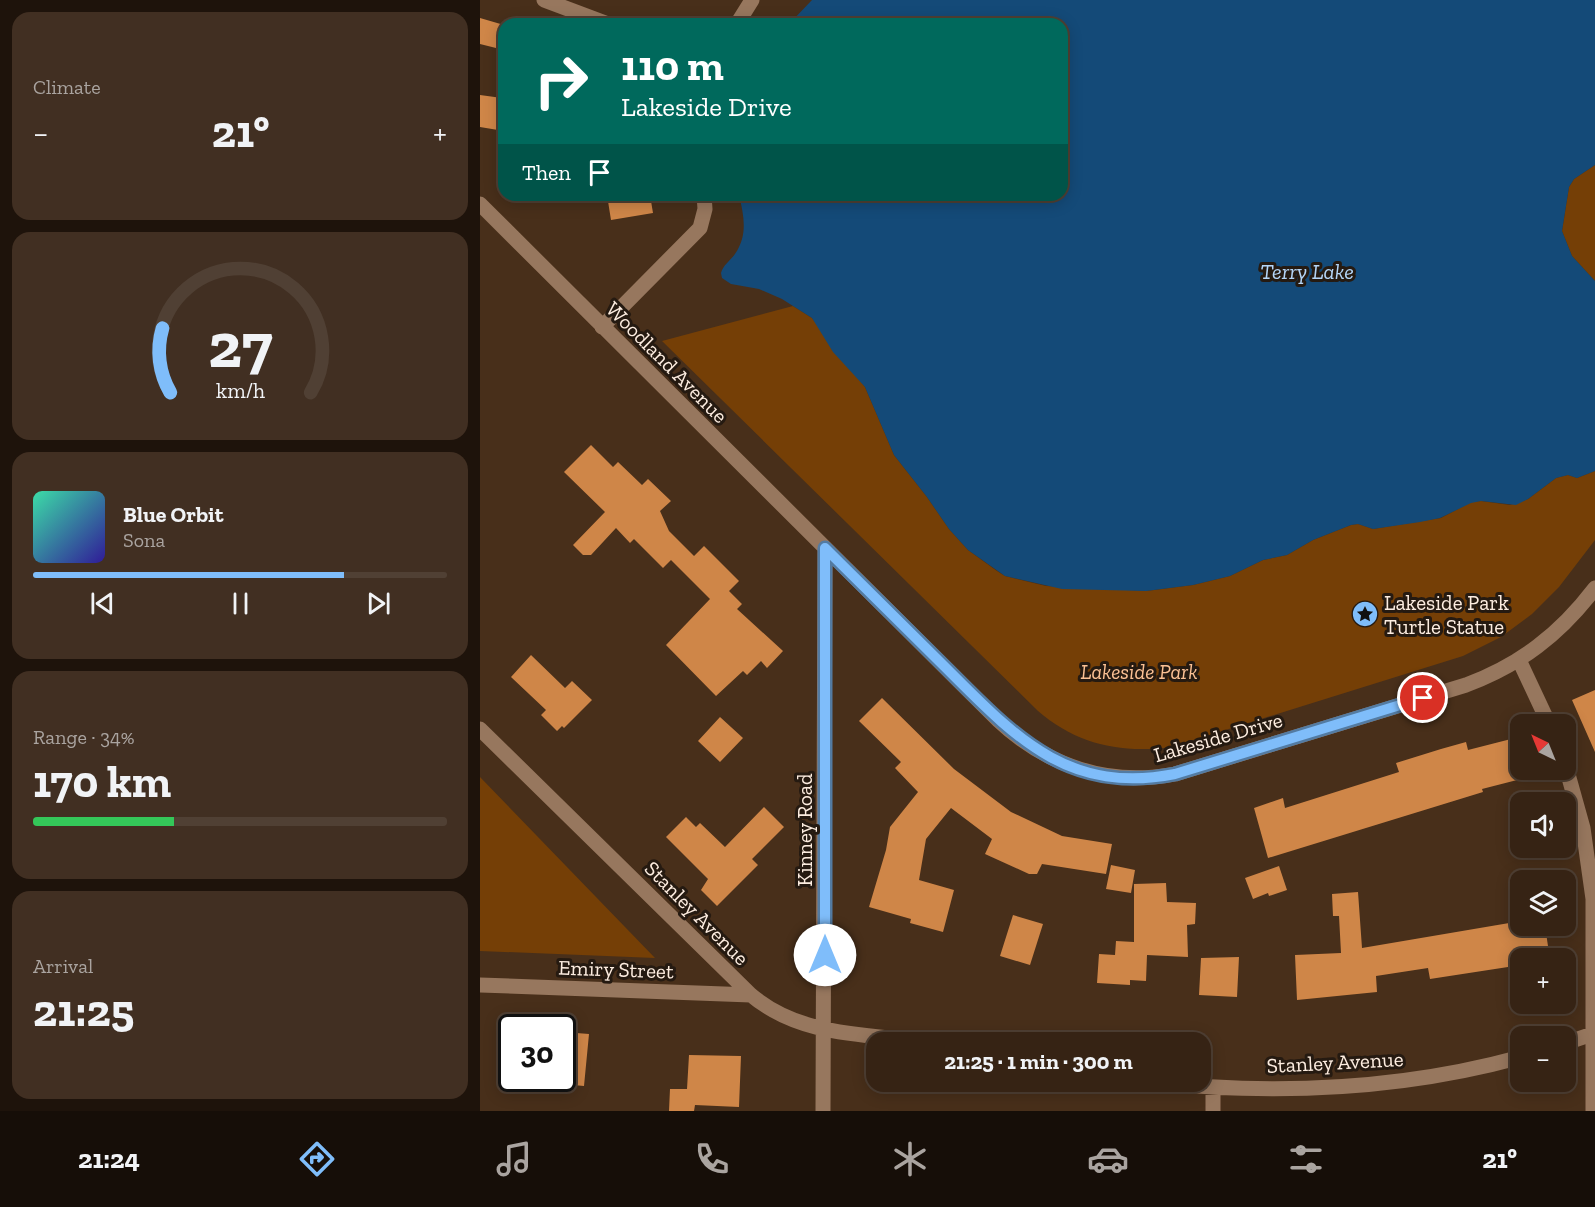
<!DOCTYPE html>
<html lang="en">
<head>
<meta charset="utf-8">
<style>
	:root { --surface:#362314; --page:#412f22; --text:#f1f3f6; --muted:#aaa4a0; --line:#504034; --accent:#7fbdfa }
	body { margin:0; font-family:"Zilla Slab",serif; background:var(--page); color:var(--text); height:100vh; display:flex; flex-direction:column; font-size:22px; white-space:nowrap }
	* { box-sizing:border-box; margin:0 }
	p { font-size:20px; color:var(--muted) }
	.icon { flex:none; width:33px; height:33px; fill:none; stroke:currentColor; stroke-width:2; stroke-linecap:round; stroke-linejoin:round }
	.map { position:relative; flex:1; overflow:hidden }
	.sheet { display:flex; flex-direction:column; gap:12px; padding:12px; background:#1e130b; width:480px }
	.sheet>* { flex:none }
	.banner { position:absolute; left:18px; top:18px; width:570px; height:183px; border-radius:18px; box-shadow:0 3px 15px #0003,0 0 0 2px var(--line); background:#00695c; color:#fff; overflow:hidden }
	.needle { width:39px; rotate:317deg }
	.tools { position:absolute; left:1030px; top:714px; display:grid; gap:12px }
	.tools a { display:grid; place-items:center; width:66px; height:66px; border-radius:12px; background:var(--surface); box-shadow:0 3px 15px #0003,0 0 0 2px var(--line); font-size:30px }
	.speed { position:absolute; left:18px; top:1014px; display:flex; gap:12px; font-size:30px; font-weight:700; text-align:center }
	.speed>* { display:grid; place-content:center; width:78px; height:78px; border-radius:50%; background:var(--surface); box-shadow:0 3px 15px #0003,0 0 0 2px var(--line); line-height:1 }
	.speed .limit { border:3px solid #111; border-radius:9px; background:#fff; color:#111 }
	.pin { position:absolute; display:grid; place-items:center; width:51px; height:51px; color:#fff; margin:-26px; border:3px solid #fff; border-radius:50%; box-shadow:0 2px 6px #0007 }
	.me { position:absolute; width:66px; margin:-33px; rotate:0deg; stroke-linejoin:round; filter:drop-shadow(0 0 4px #0008) }
	.turn { display:flex; align-items:center; gap:21px; height:126px; padding:0 24px; font-size:27px }
	.turn .icon { width:78px; height:78px; stroke-width:2.5 }
	.turn b { display:block; font-size:42px; line-height:51px }
	.then { display:flex; align-items:center; height:57px; padding:0 24px; background:#0003; gap:12px; font-size:22px }
	.big { font-size:45px; font-weight:700; line-height:1.1 }
	.sheet .tile { flex:1; display:flex; flex-direction:column; justify-content:center; gap:9px; min-width:0; padding:0 21px; border-radius:18px; background:var(--page) }
	.sheet .dial { align-items:center; gap:0 }
	.dial svg { height:156px; overflow:visible; fill:none; stroke:var(--line); stroke-width:7; stroke-linecap:round; text-anchor:middle }
	.dial text { fill:var(--text); stroke:none }
	.song { display:flex; align-items:center; gap:18px }
	.cover { width:72px; height:72px; border-radius:9px; background:linear-gradient(135deg,hsl(160 70% 55%),hsl(250 70% 35%)) }
	.played { height:6px; border-radius:3px; background:linear-gradient(90deg,var(--accent) 75%,var(--line) 75%) }
	.keys { display:flex; justify-content:space-around; direction:ltr }
	.heat { display:flex; justify-content:space-between; align-items:center; font-size:33px; direction:ltr }
	.charge { height:9px; border-radius:4px; background:linear-gradient(90deg,#34c759 34%,var(--line) 0) }
	.trip { position:absolute; left:386px; top:1032px; width:345px; height:60px; border-radius:18px; background:var(--surface); box-shadow:0 3px 15px #0003,0 0 0 2px var(--line); font-weight:700; line-height:60px; text-align:center }
	.dock { display:flex; height:96px; justify-content:space-around; align-items:center; background:#160e08; color:var(--muted) }
	.dock .icon { width:42px; height:42px }
	.dock .current { color:var(--accent) }
	.dock b { font-size:27px; color:var(--text) }
	main { display:flex; flex:1; min-height:0 }
	.map>svg:first-child { display:block }
	.green { fill:#753f06 }
	.water { fill:#144a78 }
	.building { fill:#cf8648 }
	.lines { fill:none; stroke-linecap:round; stroke-linejoin:round }
	.minor { stroke:#97775e; stroke-width:15 }
	.route-casing { stroke:#537ba2; stroke-width:15 }
	.route { stroke:#7fbdfa; stroke-width:10 }
	.labels { text-anchor:middle; dominant-baseline:central; stroke-width:6; stroke-linejoin:round; paint-order:stroke }
	.street-label { font-size:21px; fill:#fdede0; stroke:#251a11 }
	.poi-label { font-size:21px; fill:#fdede0; stroke:#251a11; text-anchor:start }
	.park-label { font-size:21px; font-style:italic; fill:#fbc194; stroke:#251a11 }
	.water-label { font-size:22px; font-style:italic; fill:#b4d5f7; stroke:#251a11 }
</style>
</head>
<body>
<main>
<section class="sheet">
<div class="tile"><p>Climate</p>
<div class="heat"><a>−</a><b class="big">21°</b><a>+</a></div>
</div>
<div class="tile dial"><svg viewBox="0 0 100 80">
<path d="M14 69A42 42 0 1 1 86 69"/>
<path d="M14 69A42 42 0 0 1 10 36" stroke="#7fbdfa"/>
<text x="50" y="56" font-size="32" font-weight="700">27</text>
<text x="50" y="72" font-size="11">km/h</text>
</svg></div>
<div class="tile">
<div class="song"><i class="cover"></i><div><b>Blue Orbit</b><p>Sona</p></div></div>
<div class="played"></div>
<div class="keys"><svg class="icon" aria-label="previous" viewBox="0 0 24 24"><path d="M18 5L8 12l10 7zM5 5v14"/></svg><svg class="icon" aria-label="pause" viewBox="0 0 24 24"><path d="M8 5v14M16 5v14"/></svg><svg class="icon" aria-label="next" viewBox="0 0 24 24"><path d="M6 5l10 7-10 7zM19 5v14"/></svg></div>
</div>
<div class="tile"><p>Range · 34%</p><b class="big">170 km</b><div class="charge"></div></div>
<div class="tile"><p>Arrival</p><b class="big">21:25</b></div>
</section>
<div class="map">
<svg width="1115" height="1111" viewBox="0 0 1115 1111">
	<rect width="100%" height="100%" fill="#482f1a"/>
	<!-- green -->
	<path class="green" d="M1115,165V281L1092,256L1082,231L1089,187L1094,179Z
		M313,306L332,318L385,387L414,455L447,497L469,529L488,550L517,571L525,576L566,586L666,591L713,585L750,576L783,560L807,555L833,540L871,525L878,524L893,529L961,518L991,502L1001,501L1030,505L1048,499L1076,478L1088,475L1097,478L1115,471V540L1079,587L1052,614L1021,637L983,656L691,747C641,754 596,744 558,711L182,341Z
		M0,777L175,958L0,951Z"/>
	<!-- water -->
	<path class="water" d="M332,0H1115V165L1094,179L1089,187L1082,231L1092,256L1115,281V471L1097,478L1088,475L1076,478L1048,499L1036,505L1001,501L991,503L960,518L940,522L893,529L878,524L871,525L833,540L807,555L783,560L750,576L713,585L666,591L582,589L525,576L488,550L469,529L447,497L414,455L385,387L353,352L332,318L302,299L279,289L251,284L242,278L241,273C243,265 250,261 255,254C268,235 264,216 259,195H582V24H309Z"/>
	<!-- building -->
	<path class="building" d="M0,18L24,25V50L0,44Z
		M0,95L22,98L18,130L0,127Z
		M127,195H170L173,213L131,220Z
		M111,445L133,467L138,462L162,485L168,479L191,501L180,511L189,531L214,556L224,546L259,581L249,591L262,604L257,609L303,651L287,668L281,661L267,675L263,671L236,696L186,645L230,599L191,560L183,568L154,539L150,543L136,528L111,555H103L93,545L125,512L84,472Z
		M51,655L85,688L92,681L112,700L84,728L82,726L77,731L61,715L66,710L31,677Z
		M1115,690V752L1092,700Z
		M402,698L474,769L531,812L582,836L632,844L626,874L562,864L557,874H549L505,854L512,839L471,808L446,839L439,880L474,890L463,932L430,923L431,919L389,907L406,850L410,827L438,792L415,768L421,762L379,721Z
		M240,717L263,738L240,762L218,741Z
		M1031,739L1041,779L1002,789L1003,792L788,858L774,808L803,798L805,808L919,772L916,763L961,749L986,742L988,750Z
		M284,807L304,827L272,859L278,865L237,906L221,890L228,879L186,837L206,817L216,827L220,823L245,847Z
		M631,865L655,870L651,893L626,889Z
		M799,866L807,890L789,896L788,893L773,899L765,878Z
		M686,883L687,902L716,903L715,924L707,925L708,957L667,955L666,981L650,980V985L617,983L619,954L635,955L636,941L654,942V884Z
		M878,892L882,948L1041,921V926H1065L1068,946L1041,951V965L950,979L948,968L896,976L897,992L817,1000L815,955L861,953L859,916H853L852,894Z
		M533,915L563,924L550,965L520,956Z
		M759,957L757,997L719,995L721,958Z
		M84,1032L109,1034L104,1086L82,1084Z
		M209,1055L261,1056L259,1107L215,1105L214,1111H189L190,1089H207Z"/>
	<g class="lines">
		<!-- minor -->
		<path class="minor" d="M64,0L128,24
			M257,24L272,0
			M0,204L518,720C567,766 628,787 695,774L986,685C1040,665 1080,634 1115,588
			M122,327L220,228L225,209L224,195
			M1039,660L1069,724
			M0,729L271,995C321,1037 386,1034 448,1042
			M1086,767L1103,828L1113,899V1111
			M0,985L271,995
			M1086,1043L1115,1033
			M670,1082C793,1095 921,1090 1041,1057
			M343,1111L345,548
			M733,1111V1087"/>
	</g>
	<g class="lines">
		<!-- route casing -->
		<g class="route-casing">
			<path id="route" d="M345,955V548C383,586 421,623 458,660C530,731 583,796 695,774L943,698"/>
		</g>
		<!-- route -->
		<use href="#route" class="route"/>
	</g>
	<!-- icons -->
	<defs>
		<g id="sight-disc" transform="scale(1.35)"><circle r="9.5" fill="#7fbdfa" stroke="#251a11"/><path d="M0-6L1.8-2.2L6-1.7L2.9 1.2L3.7 5.4L0 3.3L-3.7 5.4L-2.9 1.2L-6-1.7L-1.8-2.2Z" fill="#111"/></g>
	</defs>
	<g fill-rule="evenodd">
		<use href="#sight-disc" x="885" y="614"/>
	</g>
	<g class="labels">
		<!-- street labels -->
		<g class="street-label">
			<text transform="translate(187 362) rotate(45)">Woodland Avenue</text>
			<text transform="translate(738 737) rotate(-16)">Lakeside Drive</text>
			<text transform="translate(324 830) rotate(-90)">Kinney Road</text>
			<text transform="translate(217 913) rotate(45)">Stanley Avenue</text>
			<text transform="translate(136 969) rotate(2)">Emiry Street</text>
			<text transform="translate(855 1062) rotate(-3)">Stanley Avenue</text>
		</g>
		<!-- poi labels -->
		<g class="poi-label">
			<text x="904" y="602">Lakeside Park<tspan x="904" dy="24">Turtle Statue</tspan></text>
		</g>
		<!-- park labels -->
		<g class="park-label">
			<text x="659" y="671">Lakeside Park</text>
		</g>
		<!-- water labels -->
		<g class="water-label">
			<text x="827" y="271">Terry Lake</text>
		</g>
	</g>
</svg>
<div class="tools">
<a><svg class="needle" viewBox="-14 -14 28 28"><path d="M0-13l5 13h-10z" fill="#e53935"/><path d="M0 13l5-13h-10z" fill="#aaa4a0"/></svg></a>
<a><svg class="icon" aria-label="sound" viewBox="0 0 24 24"><path d="M4 9h4l5-4v14l-5-4H4zM17 9q2 3 0 6"/></svg></a>
<a><svg class="icon" aria-label="layers" viewBox="0 0 24 24"><path d="M12 4l9 5-9 5-9-5zM3 14l9 5 9-5"/></svg></a>
<a>+</a>
<a>−</a>
</div>
<div class="speed"><div class="limit">30</div></div>
<div class="pin" style="left:943px;top:698px;background:#d93025"><svg class="icon" aria-label="arrive" viewBox="0 0 24 24"><path d="M6 21V4h12l-3 4 3 4H6"/></svg></div>
<svg class="me" style="left:345px;top:955px" viewBox="-20 -20 40 40"><circle r="19" fill="#fff"/><path d="M0-13L10 11 0 6-10 11z" fill="#7fbdfa"/></svg>
<div class="trip">21:25 · 1 min · 300 m</div>
<div class="banner">
<div class="turn"><svg class="icon" aria-label="right" viewBox="0 0 24 24"><path d="M7 20v-9h11M14 6l5 5-5 5"/></svg><div><b>110 m</b>Lakeside Drive</div></div>
<div class="then">Then<svg class="icon" aria-label="arrive" viewBox="0 0 24 24"><path d="M6 21V4h12l-3 4 3 4H6"/></svg></div>
</div>
</div>
</main>
<nav class="dock">
<b>21:24</b>
<svg class="icon current" aria-label="directions" viewBox="0 0 24 24"><path d="M12 3l9 9-9 9-9-9zM9 14v-3h6M13 9l2 2-2 2"/></svg>
<svg class="icon" aria-label="music" viewBox="0 0 24 24"><path d="M9 18V5l10-2v13"/><circle cx="6" cy="18" r="3"/><circle cx="16" cy="16" r="3"/></svg>
<svg class="icon" aria-label="phone" viewBox="0 0 24 24"><path d="M5 4h4l2 5-3 2q2 4 5 5l2-3 5 2v4C11 20 4 13 5 4z"/></svg>
<svg class="icon" aria-label="climate" viewBox="0 0 24 24"><path d="M12 3v18M4 7l16 10M4 17L20 7"/></svg>
<svg class="icon" aria-label="car" viewBox="0 0 24 24"><path d="M5 17H2v-5l4-1 3-4h7l3 4 3 1v5h-3M9 17h6M6 11h13"/><circle cx="7" cy="17" r="2"/><circle cx="17" cy="17" r="2"/></svg>
<svg class="icon" aria-label="filters" viewBox="0 0 24 24"><path d="M4 7h16M4 17h16"/><circle cx="9" cy="7" r="2"/><circle cx="15" cy="17" r="2"/></svg>
<b>21°</b>
</nav>
</body>
</html>
